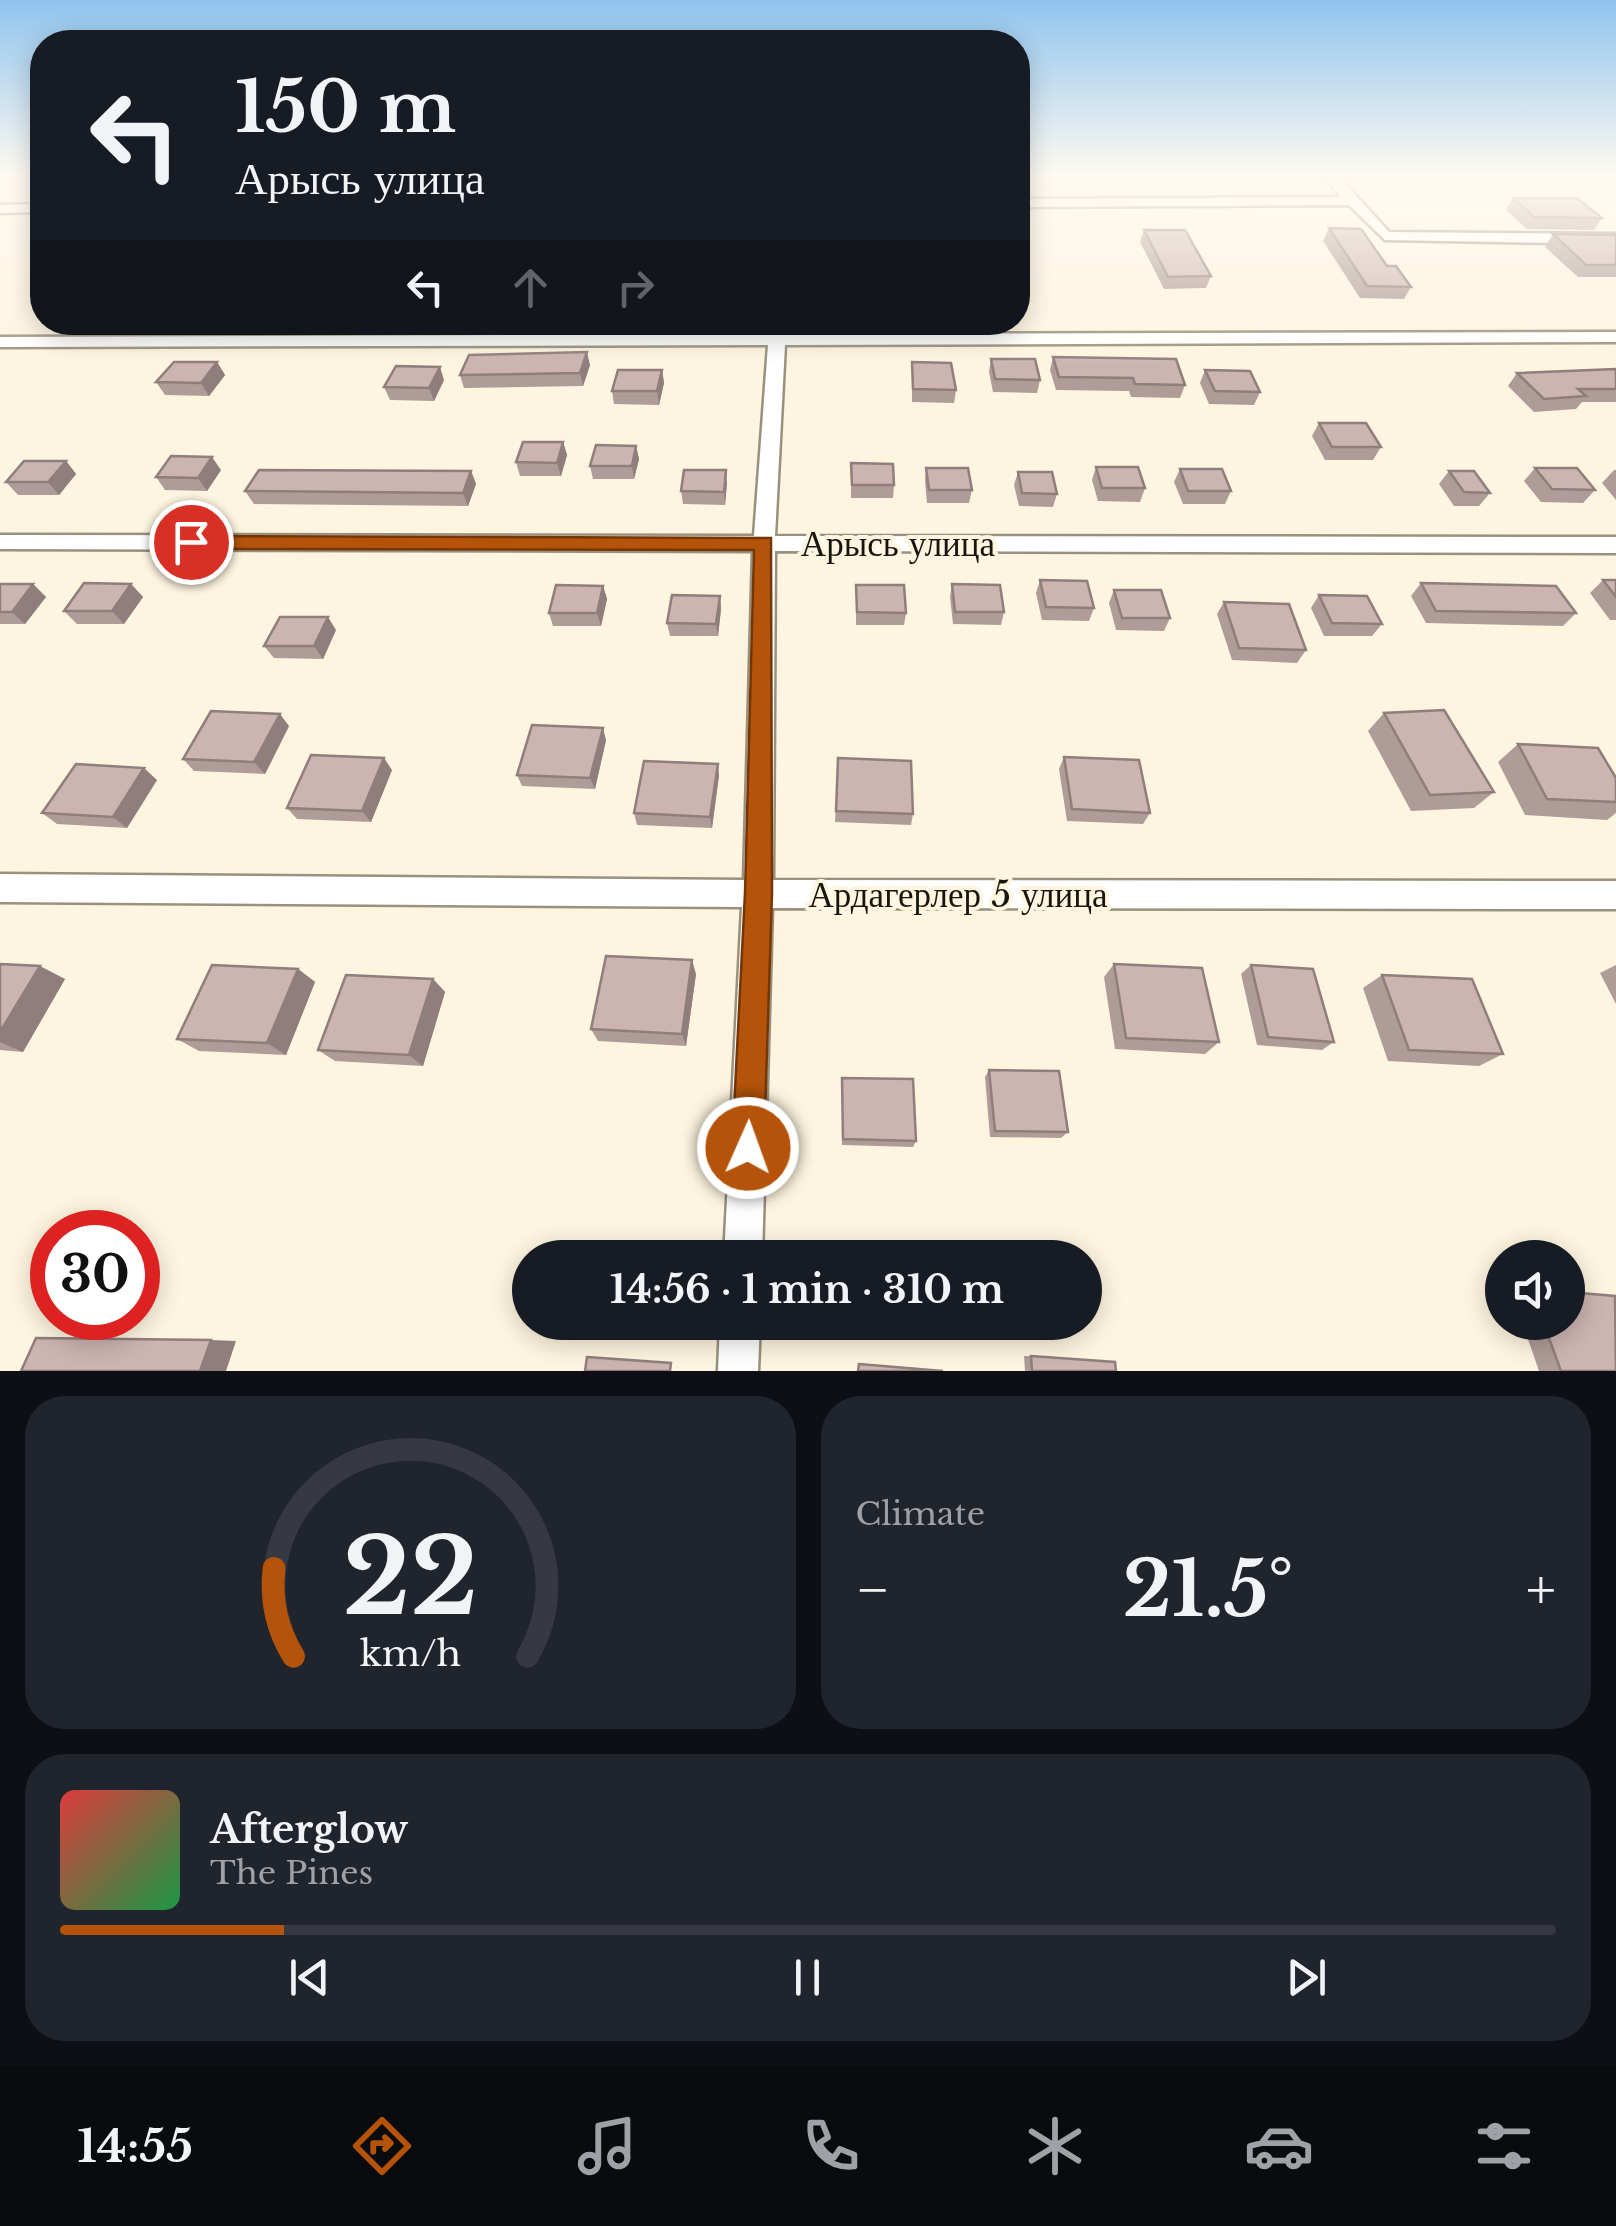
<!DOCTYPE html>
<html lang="en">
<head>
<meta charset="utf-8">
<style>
	:root { --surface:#171b24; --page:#20242c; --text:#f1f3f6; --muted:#9ea1a6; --line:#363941; --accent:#b45309 }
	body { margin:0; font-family:"Libre Baskerville",serif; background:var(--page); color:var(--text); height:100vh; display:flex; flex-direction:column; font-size:38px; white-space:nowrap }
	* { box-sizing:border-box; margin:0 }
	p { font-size:32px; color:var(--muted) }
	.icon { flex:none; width:55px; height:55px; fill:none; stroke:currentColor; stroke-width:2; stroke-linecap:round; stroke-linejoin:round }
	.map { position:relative; height:1371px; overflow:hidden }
	.details { display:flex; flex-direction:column; gap:25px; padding:25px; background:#0d0f14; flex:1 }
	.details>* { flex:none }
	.hud { position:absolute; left:30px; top:30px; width:1000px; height:305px; border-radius:40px; box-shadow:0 5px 25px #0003; background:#171b24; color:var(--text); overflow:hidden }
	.buttons { position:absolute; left:1485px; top:1240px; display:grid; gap:20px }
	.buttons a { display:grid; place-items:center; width:100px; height:100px; border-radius:50%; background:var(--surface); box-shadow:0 5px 25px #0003; font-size:50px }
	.speed { position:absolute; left:30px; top:1210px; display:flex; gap:20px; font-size:50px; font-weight:700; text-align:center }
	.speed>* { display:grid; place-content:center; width:130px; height:130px; border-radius:50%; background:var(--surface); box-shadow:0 5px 25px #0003; line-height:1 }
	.speed .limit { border:15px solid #d22; background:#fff; color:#111 }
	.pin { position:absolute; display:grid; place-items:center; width:85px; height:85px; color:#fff; margin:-42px; border:5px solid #fff; border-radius:50%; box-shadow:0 2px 10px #0007 }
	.me { position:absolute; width:110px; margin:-55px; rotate:2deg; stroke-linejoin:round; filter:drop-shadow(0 0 8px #0008) }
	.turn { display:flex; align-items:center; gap:35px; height:210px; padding:0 40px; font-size:45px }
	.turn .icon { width:130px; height:130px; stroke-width:2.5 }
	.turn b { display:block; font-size:70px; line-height:85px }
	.lanes { display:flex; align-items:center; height:95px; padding:0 40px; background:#0003; justify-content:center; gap:50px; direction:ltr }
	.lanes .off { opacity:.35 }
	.big { font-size:75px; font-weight:700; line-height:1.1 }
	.details .card { flex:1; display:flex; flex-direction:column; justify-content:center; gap:15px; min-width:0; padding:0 35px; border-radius:40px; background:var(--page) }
	.details .dial { align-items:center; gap:0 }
	.dial svg { height:260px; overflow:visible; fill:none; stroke:var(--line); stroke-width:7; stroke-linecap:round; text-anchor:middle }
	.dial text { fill:var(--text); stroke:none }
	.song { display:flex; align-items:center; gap:30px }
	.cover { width:120px; height:120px; border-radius:15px; background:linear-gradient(135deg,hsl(0 70% 55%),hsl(140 70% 35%)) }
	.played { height:10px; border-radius:5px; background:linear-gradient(90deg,var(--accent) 15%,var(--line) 15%) }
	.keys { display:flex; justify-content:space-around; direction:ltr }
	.heat { display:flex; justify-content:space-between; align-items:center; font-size:55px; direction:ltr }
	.details .tiles { flex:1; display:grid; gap:25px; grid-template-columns:1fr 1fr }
	.card:last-child { grid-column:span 2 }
	.trip { position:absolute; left:512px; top:1240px; width:590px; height:100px; border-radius:50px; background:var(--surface); box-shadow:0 5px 25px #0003; font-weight:700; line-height:100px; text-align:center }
	.tabs { display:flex; height:160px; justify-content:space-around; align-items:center; background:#090b0e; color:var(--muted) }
	.tabs .icon { width:70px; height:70px }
	.tabs .active { color:var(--accent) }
	.tabs b { font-size:45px; color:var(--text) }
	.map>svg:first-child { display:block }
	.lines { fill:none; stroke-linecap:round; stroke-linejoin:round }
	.minor-casing { stroke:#99917e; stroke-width:5 }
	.minor { fill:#fff; fill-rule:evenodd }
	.wall { fill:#af9b98 }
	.shaded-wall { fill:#8f7e7c }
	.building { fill:#ccb4b1; stroke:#8f7e7c; stroke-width:2.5 }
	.route { fill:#b45309; stroke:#753606; stroke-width:2.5 }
	.labels { text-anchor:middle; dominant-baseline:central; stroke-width:8; stroke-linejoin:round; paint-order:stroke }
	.street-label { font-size:35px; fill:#17150d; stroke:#fef5e0 }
</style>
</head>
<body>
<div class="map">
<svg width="1616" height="1371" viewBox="0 0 1616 1371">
	<rect width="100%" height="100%" fill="#fef5e0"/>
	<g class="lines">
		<!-- minor casing -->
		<g class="minor-casing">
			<path id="minor" d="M1323,175H1337L1389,232L1616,234V244L1385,240L1349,205L1018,207V199L1341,197Z
				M42,204V212L0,213V205Z
				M770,322H786V334L1616,332V342L785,345L775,536L1616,537V553L775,551L773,880L1616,881V909L772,908L762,1258H724L742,907L0,902V874L744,880L753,551L0,549V535L754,536L768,345L0,347V337L769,334Z
				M720,1322H760L758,1371H718Z"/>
		</g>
		<!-- minor -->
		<use href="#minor" class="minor"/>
	</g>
	<!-- wall -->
	<path class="wall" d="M1513,198L1602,218L1594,230L1527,229L1506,210Z
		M1329,228L1387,266L1411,287L1404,299L1360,298L1323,241Z
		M1144,230L1211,276L1206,288L1164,289L1140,242Z
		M1553,234L1616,235V277H1578L1545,247Z
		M1053,357L1185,385L1180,398L1131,397L1129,391L1056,390L1050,370Z
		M991,359L1040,380L1037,393L993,392L989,372Z
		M217,362L225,375L209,396L165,395L156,382Z
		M912,362L956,390L954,403L912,402Z
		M590,365L583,386L464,388L460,375Z
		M1616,369V402H1582L1576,409L1534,412L1508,386L1517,373Z
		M662,370L664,383L659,405L614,404L612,391Z
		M1205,370L1260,392L1254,405L1209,404L1200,383Z
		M444,380L434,401L390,400L384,387Z
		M1319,423L1381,447L1373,460H1325L1312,436Z
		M563,442L567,455L561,476H520L516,462Z
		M636,446L639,459L634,479H593L590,466Z
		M66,461L76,474L59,495H18L6,482Z
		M851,463L894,485L893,498H851Z
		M1096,467L1145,488L1140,502L1098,501L1092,480Z
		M926,468L972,490L969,503H927L925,481Z
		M1535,468L1595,490L1583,503L1541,502L1524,481Z
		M1180,469L1231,491L1225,504H1183L1174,482Z
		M221,470L207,491L165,490L156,477Z
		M1614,470H1616V500L1602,483Z
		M471,471L476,484L468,506L254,504L245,491Z
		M1449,471L1490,493L1479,506H1454L1439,484Z
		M1018,472L1057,494L1053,507L1019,506L1014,485Z
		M727,483L725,505L683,504L681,491Z
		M1040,580L1094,608L1089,621L1042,620L1036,593Z
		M1603,580H1616V620H1610L1590,593Z
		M1421,583L1576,613L1563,626L1426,623L1411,596Z
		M0,584H33L46,597L25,624H0Z
		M131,584L143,597L124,624H77L64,611Z
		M952,584L1004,612L1001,625L953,624L950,597Z
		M856,585L906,613L904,625H856Z
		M603,586L607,599L601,626H553L549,613Z
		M1114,590L1170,618L1164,631L1116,630L1109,603Z
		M1319,595L1382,624L1372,636H1324L1311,608Z
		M720,596L721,609L718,636H670L667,623Z
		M1224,602L1306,650L1297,663L1232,660L1217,614Z
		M336,630L323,659L274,658L264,646Z
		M1384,713L1494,792L1474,808L1411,811L1368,731Z
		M289,726L265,774L194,771L183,759Z
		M606,740L595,789L522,786L517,775Z
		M1518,744L1616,778V813L1607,820L1525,815L1498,762Z
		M1064,757L1150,813L1143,824L1067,821L1059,769Z
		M838,758L913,814L911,825L835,822Z
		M392,770L371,822L297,819L287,808Z
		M719,775L712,828L637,825L634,813Z
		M157,780L127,828L57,824L42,813Z
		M0,964L65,979L23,1052L0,1050Z
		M1114,964L1219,1042L1205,1054L1115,1049L1104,977Z
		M1251,965L1334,1042L1322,1050L1257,1045L1241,974Z
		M1616,965V1004L1600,973Z
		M298,969L315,982L286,1055L199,1051L177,1039Z
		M696,974L686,1046L598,1041L591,1029Z
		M1382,975L1503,1054L1479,1066L1388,1061L1363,988Z
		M433,979L445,992L423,1066L335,1061L318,1050Z
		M989,1070L1068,1132L1061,1138L990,1137L985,1077Z
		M842,1078L916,1141L913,1147L842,1145Z
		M1522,1322H1568L1616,1371H1539Z
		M1024,1356H1031L1116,1371H1025Z"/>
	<!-- shaded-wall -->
	<path class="shaded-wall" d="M587,352L590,365L583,386L580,373Z
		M217,362L225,375L209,396L201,383Z
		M440,367L444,380L434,401L429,388Z
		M662,370L664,383L659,405L657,391Z
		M563,442L567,455L561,476L557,463Z
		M636,446L639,459L634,479L632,466Z
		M212,457L221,470L207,491L198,478Z
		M66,461L76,474L59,495L48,482Z
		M726,470L727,483L725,505L724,492Z
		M471,471L476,484L468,506L463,493Z
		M33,584L46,597L25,624L12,612Z
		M131,584L143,597L124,624L112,611Z
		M603,586L607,599L601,626L597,613Z
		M720,596L721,609L718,636L716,624Z
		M328,617L336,630L323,659L314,646Z
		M280,714L289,726L265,774L254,762Z
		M603,728L606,740L595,789L590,778Z
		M384,758L392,770L371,822L362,811Z
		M718,764L719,775L712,828L710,817Z
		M144,768L157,780L127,828L113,817Z
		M692,960L696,974L686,1046L682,1034Z
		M40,966L65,979L23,1052L0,1042V1032Z
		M298,969L315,982L286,1055L267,1043Z
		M433,979L445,992L423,1066L409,1055Z
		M211,1340L236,1341L226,1371H200Z"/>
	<!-- building -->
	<path class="building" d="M1513,198H1577L1602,218L1534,217Z
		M1329,228L1361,229L1387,266H1396L1411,287L1367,286Z
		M1144,230H1185L1211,276L1168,277Z
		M1553,234L1616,235V265H1586Z
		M587,352L580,373L460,375L469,355Z
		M1053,357L1176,359L1185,385L1135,384L1133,378L1059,377Z
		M991,359H1035L1040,380L995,379Z
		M174,362H217L201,383L156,382Z
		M912,362L951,363L956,390L913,389Z
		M396,366L440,367L429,388L384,387Z
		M1616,369V389H1578L1586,396L1544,399L1517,373Z
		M618,370H662L657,391H612Z
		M1205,370L1250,371L1260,392L1215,391Z
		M1319,423H1366L1381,447H1332Z
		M523,442H563L557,463L516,462Z
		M596,445L636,446L632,466H590Z
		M171,456L212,457L198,478L156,477Z
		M24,461H66L48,482H6Z
		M851,463L893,464L894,485H852Z
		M1096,467H1138L1145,488H1102Z
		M926,468H968L972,490H929Z
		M1535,468H1577L1595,490L1552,489Z
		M1180,469H1222L1231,491H1188Z
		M259,470L471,471L463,493L245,491Z
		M684,470H726L724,492L681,491Z
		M1449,471H1474L1490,493L1464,492Z
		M1018,472H1052L1057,494L1022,493Z
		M1040,580L1087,581L1094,608L1046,607Z
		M1603,580H1616V597Z
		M84,583L131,584L112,611H64Z
		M1421,583L1556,586L1576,613L1436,611Z
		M0,584H33L12,612H0Z
		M952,584L1000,585L1004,612H955Z
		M556,585L603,586L597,613H549Z
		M856,585H904L906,613L857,612Z
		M1114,590H1161L1170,618H1122Z
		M672,595L720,596L716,624L667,623Z
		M1319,595L1367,596L1382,624L1332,623Z
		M1224,602L1289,604L1306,650L1239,648Z
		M280,617H328L314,646H264Z
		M1444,710L1494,792L1430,795L1384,713Z
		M211,711L280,714L254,762L183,759Z
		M532,725L603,728L590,778L517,775Z
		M1518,744L1598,748L1616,778V802L1547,799Z
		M311,755L384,758L362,811L287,808Z
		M1064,757L1139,760L1150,813L1072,809Z
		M838,758L911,761L913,814L836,811Z
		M644,761L718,764L710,817L634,813Z
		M76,764L144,768L113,817L42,813Z
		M606,956L692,960L682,1034L591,1029Z
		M0,964L40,966L0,1032Z
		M1114,964L1202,968L1219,1042L1126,1038Z
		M212,965L298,969L267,1043L177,1039Z
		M1251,965L1313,969L1334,1042L1268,1037Z
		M346,975L433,979L409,1055L318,1050Z
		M1382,975L1472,979L1503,1054L1409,1050Z
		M989,1070L1059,1071L1068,1132L995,1131Z
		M842,1078L913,1079L916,1141L843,1139Z
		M1568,1292L1615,1296L1616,1371H1561L1543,1322H1568Z
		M36,1338L211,1340L200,1371H21Z
		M1031,1356L1115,1362L1116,1371H1032Z
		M587,1357L671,1363L670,1371H585Z
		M859,1364L943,1371H858Z"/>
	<!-- sky -->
	<linearGradient id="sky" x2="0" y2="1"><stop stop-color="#8fc4ee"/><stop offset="0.48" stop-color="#fffaf1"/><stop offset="1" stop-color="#fffaf1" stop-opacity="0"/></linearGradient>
	<rect width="1616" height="367" fill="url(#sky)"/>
	<!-- route -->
	<path class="route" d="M191,536L771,538L772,893L764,1148L759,1160L748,1164L736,1160L732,1148L745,893L754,550L191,549L181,542Z"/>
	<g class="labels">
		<!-- street labels -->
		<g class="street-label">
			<text x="898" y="543">Арысь улица</text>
			<text x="958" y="894">Ардагерлер 5 улица</text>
		</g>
	</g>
</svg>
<div class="buttons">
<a><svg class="icon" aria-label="sound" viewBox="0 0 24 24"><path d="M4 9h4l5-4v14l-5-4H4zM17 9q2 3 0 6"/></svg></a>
</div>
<div class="speed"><div class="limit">30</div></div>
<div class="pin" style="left:191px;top:542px;background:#d93025"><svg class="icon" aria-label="arrive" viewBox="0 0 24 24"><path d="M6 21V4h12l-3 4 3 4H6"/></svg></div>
<svg class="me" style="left:748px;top:1148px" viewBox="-20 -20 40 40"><circle r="17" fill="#b45309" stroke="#fff" stroke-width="3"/><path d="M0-11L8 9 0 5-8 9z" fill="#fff"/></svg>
<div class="trip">14:56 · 1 min · 310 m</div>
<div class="hud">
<div class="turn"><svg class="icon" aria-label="left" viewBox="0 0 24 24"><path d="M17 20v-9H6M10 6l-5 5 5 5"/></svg><div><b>150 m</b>Арысь улица</div></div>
<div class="lanes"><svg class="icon" aria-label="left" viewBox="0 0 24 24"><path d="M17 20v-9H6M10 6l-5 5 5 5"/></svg><svg class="icon off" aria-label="ahead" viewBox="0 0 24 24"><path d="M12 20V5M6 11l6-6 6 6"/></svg><svg class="icon off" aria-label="right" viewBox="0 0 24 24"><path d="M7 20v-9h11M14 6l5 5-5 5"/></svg></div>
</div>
</div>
<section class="details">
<div class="tiles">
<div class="card dial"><svg viewBox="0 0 100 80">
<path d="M14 69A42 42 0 1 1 86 69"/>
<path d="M14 69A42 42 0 0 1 8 42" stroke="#b45309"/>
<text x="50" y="56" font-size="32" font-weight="700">22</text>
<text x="50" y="72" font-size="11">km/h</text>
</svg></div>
<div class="card"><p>Climate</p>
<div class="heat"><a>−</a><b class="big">21.5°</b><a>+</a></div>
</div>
<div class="card">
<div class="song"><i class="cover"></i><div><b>Afterglow</b><p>The Pines</p></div></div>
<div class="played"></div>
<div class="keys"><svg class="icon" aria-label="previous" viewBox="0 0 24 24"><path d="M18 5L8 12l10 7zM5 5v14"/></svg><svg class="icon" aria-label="pause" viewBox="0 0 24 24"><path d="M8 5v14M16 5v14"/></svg><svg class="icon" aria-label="next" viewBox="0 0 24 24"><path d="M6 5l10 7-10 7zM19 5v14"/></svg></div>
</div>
</div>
</section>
<nav class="tabs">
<b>14:55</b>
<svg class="icon active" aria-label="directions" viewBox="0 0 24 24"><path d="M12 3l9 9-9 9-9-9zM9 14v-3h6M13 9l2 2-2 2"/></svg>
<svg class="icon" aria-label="music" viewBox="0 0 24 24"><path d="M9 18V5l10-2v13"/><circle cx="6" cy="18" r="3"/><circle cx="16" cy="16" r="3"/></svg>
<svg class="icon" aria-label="phone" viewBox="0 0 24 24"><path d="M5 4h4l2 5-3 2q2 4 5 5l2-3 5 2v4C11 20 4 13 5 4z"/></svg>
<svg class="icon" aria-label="climate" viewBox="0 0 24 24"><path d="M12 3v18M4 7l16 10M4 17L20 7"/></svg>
<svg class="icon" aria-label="car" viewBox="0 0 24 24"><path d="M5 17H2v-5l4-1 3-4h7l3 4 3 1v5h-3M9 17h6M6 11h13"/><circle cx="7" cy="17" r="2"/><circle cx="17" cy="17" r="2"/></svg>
<svg class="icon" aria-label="filters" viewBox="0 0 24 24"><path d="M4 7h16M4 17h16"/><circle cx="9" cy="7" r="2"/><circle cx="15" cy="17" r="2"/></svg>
</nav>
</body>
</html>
